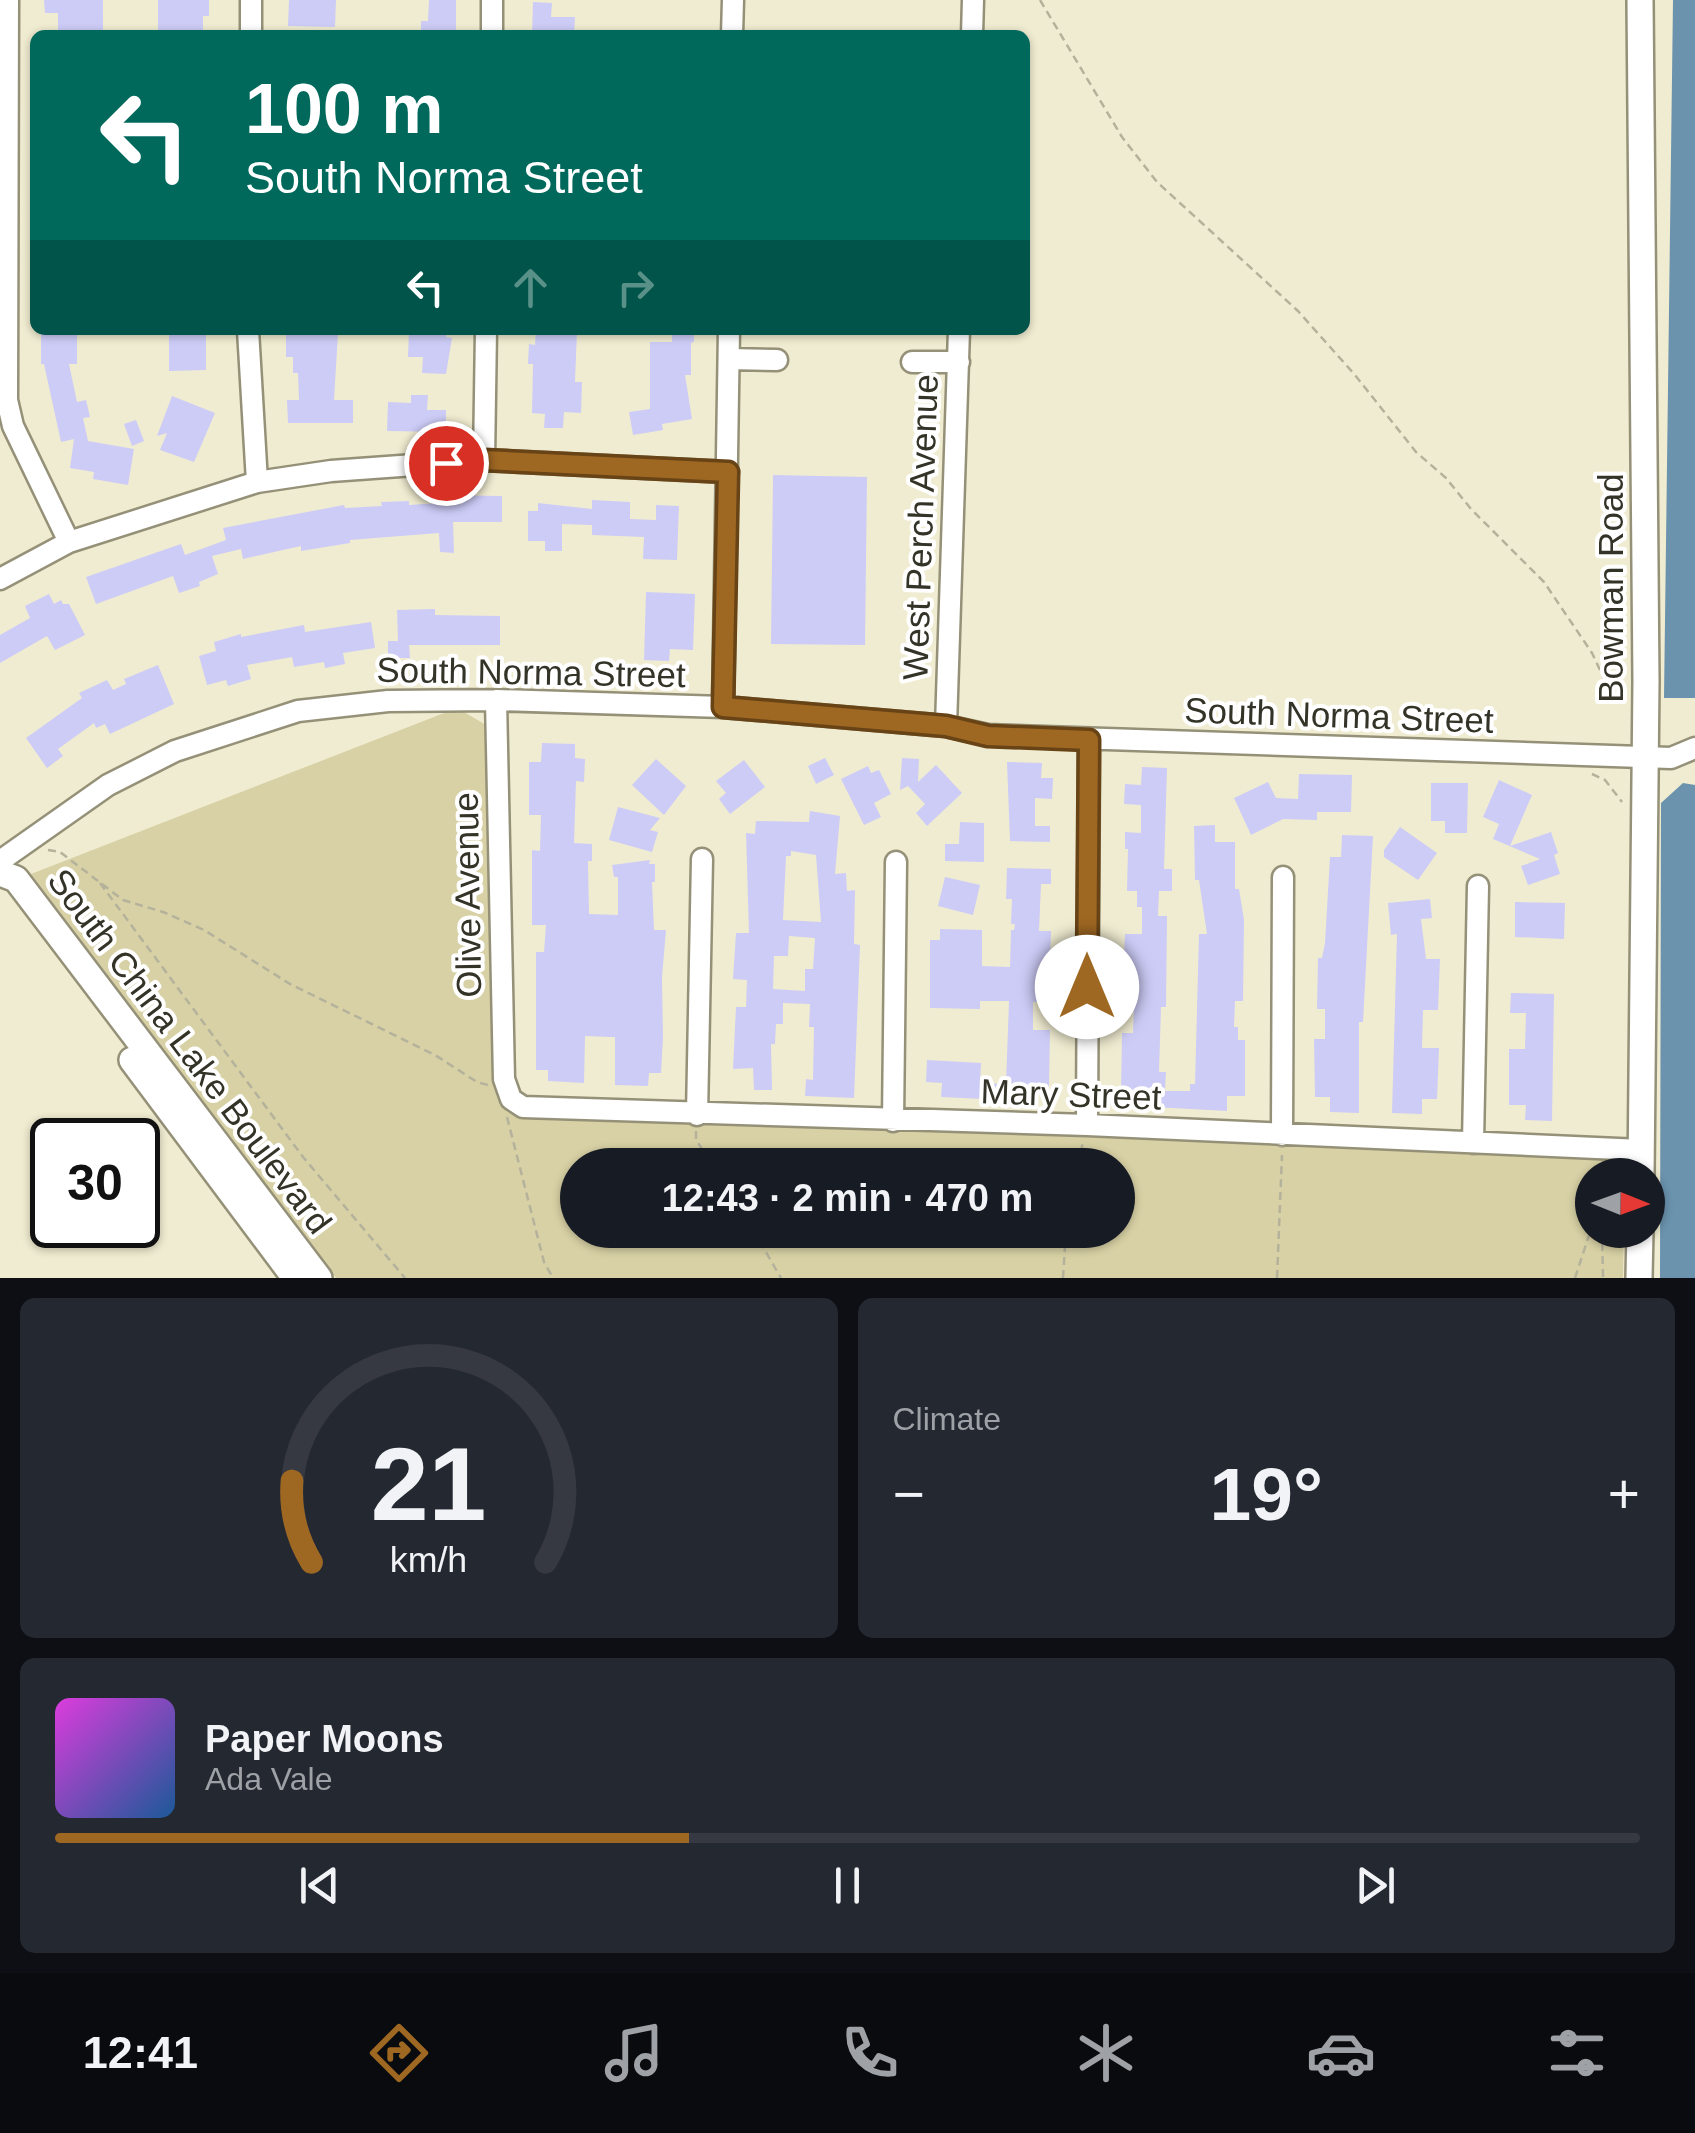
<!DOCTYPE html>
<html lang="en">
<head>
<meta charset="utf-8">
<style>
	:root { --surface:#171b24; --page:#242831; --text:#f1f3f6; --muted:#9ea1a6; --line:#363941; --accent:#9e6722 }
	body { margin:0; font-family:Helvetica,sans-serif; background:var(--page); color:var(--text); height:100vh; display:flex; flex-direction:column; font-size:38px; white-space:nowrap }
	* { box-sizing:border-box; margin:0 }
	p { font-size:32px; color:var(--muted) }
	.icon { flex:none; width:55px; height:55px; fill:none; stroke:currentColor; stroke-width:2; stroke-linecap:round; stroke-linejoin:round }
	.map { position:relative; height:1278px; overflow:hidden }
	.side { display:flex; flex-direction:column; gap:20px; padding:20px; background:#0d0f14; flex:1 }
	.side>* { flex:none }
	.top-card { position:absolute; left:30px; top:30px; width:1000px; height:305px; border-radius:15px; box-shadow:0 2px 8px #0004; background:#00695c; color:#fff; overflow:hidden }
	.needle { width:65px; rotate:91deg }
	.fabs { position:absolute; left:1575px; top:1158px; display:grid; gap:20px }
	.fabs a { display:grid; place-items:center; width:90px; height:90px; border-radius:50%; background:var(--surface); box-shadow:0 2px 8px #0004; font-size:50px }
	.speed { position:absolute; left:30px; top:1118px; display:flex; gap:20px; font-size:50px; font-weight:700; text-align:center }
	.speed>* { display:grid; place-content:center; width:130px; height:130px; border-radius:50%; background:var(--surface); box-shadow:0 2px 8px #0004; line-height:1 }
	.speed .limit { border:5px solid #111; border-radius:15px; background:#fff; color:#111 }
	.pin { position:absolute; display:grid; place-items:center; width:85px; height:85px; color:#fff; margin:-42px; border:5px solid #fff; border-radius:50%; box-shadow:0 2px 10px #0007 }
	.me { position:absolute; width:110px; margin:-55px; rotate:0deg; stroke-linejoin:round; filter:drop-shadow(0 0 8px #0008) }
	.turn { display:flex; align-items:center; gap:35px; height:210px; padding:0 50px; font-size:45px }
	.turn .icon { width:130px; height:130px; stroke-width:2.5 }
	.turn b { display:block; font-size:70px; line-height:85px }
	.lanes { display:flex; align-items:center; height:95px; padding:0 50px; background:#0003; justify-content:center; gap:50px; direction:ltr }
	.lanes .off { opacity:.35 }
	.big { font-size:75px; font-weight:600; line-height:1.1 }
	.side .tile { flex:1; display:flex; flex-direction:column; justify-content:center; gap:15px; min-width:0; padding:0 35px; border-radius:15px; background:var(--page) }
	.side .dial { align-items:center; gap:0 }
	.dial svg { height:260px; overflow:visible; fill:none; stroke:var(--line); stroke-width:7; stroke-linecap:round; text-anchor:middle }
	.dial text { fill:var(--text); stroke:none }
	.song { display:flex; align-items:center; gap:30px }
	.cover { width:120px; height:120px; border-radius:15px; background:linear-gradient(135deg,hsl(300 70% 55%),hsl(210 70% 35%)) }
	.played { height:10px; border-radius:5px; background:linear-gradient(90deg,var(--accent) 40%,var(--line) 40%) }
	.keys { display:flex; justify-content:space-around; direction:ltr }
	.heat { display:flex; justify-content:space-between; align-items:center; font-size:55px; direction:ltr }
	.side .tiles { flex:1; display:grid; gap:20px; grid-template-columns:1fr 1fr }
	.tile:last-child { grid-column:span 2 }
	.trip { position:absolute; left:560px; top:1148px; width:575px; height:100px; border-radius:50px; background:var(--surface); box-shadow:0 2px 8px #0004; font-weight:600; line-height:100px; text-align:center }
	.tab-bar { display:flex; height:160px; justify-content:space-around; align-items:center; background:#090b0e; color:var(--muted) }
	.tab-bar .icon { width:70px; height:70px }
	.tab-bar .selected { color:var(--accent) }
	.tab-bar b { font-size:45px; color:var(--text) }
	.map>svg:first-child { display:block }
	.green { fill:#d8d1a5; fill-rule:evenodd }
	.water { fill:#6b93ae }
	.building { fill:#cdccf7; fill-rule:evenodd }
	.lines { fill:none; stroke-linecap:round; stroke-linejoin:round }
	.minor-casing { stroke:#959178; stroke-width:25 }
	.major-casing { stroke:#959178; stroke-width:30 }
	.path { stroke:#b5b29c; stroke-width:2.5; stroke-dasharray:8 5; stroke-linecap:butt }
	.minor { stroke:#fff; stroke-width:20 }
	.major { stroke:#fff; stroke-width:25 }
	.route-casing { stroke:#674316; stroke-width:25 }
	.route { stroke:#9e6722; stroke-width:18 }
	.labels { text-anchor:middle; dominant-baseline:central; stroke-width:8; stroke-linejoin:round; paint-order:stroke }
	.street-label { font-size:35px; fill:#343328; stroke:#fff }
</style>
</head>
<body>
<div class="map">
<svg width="1695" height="1278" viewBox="0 0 1695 1278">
	<rect width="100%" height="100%" fill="#f0ecd1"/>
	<!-- green -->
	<path class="green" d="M457,708L493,729L508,1092L519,1111L1626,1154V1175H1592V1230H1624L1623,1278H336L31,874ZM578,1165H1118V1230H578Z"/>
	<!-- water -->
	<path class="water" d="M1673,0H1695V698H1664Z
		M1683,783L1695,785V1278H1660L1661,803Z"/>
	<!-- building -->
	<path class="building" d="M44,0H103V34H58V13H45Z
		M158,0H209V16H203V35H158Z
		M289,0H336L335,27L288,26Z
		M429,0H456V35H421V21H428Z
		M533,2L552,3L551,17H575L574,35H532Z
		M41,330H77V364H69L77,402L86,400L90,417L83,418L88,441L134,449L128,485L93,479L94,472L70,468L74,439L61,442L44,364H41Z
		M187,330H206V370L169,371V332Z
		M409,330H447L446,337L452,338L446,374L422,373L423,357H408Z
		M536,330H577L575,382H582L581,413L564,412L563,428H544L545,414L532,413L533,364H528L529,344L535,345Z
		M672,330H694V342L691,343V375H685L692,419L662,424L663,430L633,435L629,412L650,409V342H672Z
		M286,333H338L334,400H353V423H288L287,400H299L298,373H293V357H286Z
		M411,395H428L427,410H446V432L387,431L388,402L411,403Z
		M172,396L215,413L194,462L160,450L167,433L157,436Z
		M136,420L144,441L132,446L124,424Z
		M773,475L867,477L865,645L771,644Z
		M438,495L502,496V522H453L454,553L440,552L439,533L350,540V543L301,551V546L243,559L241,549L212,556L218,574L199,582L200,586L179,593L173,576L96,604L86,577L181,544L185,555L226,540L223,528L344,505L345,508L382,506L381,502L409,501V505L438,503Z
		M592,500L630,502V519L656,520V505L679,506L677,560L643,559L644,537L592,535V525L562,524V551H545V541H528V511H538V503L592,509Z
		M646,592L695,594L693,650L670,649L669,661L644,660Z
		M49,594L54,604L61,600L63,604H69L85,635L55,650L47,636L0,663V635L30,618L25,606Z
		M435,609V615L500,616V645H409L410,658H388V641H398L397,610Z
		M371,622L375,648L343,653L345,664L325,668L324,662L294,667L292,657L247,665L251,679L228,686L226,680L207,685L199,656L216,651L214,642L241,634V637L304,625L305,632Z
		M158,665L174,704L110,734L105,724L96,728L94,723L58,749L63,756L47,768L26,738L82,698L79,693L107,680L113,690L126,684L124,679Z
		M542,743L575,744V758L585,759L584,782L576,781L574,843L592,844V861H588L589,914L618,915V877H614L612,865L650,860L649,864H655V882H652L654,930H666L662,977L663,1038L661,1073H649L648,1086L615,1085V1037H611L585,1036L584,1083L548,1081V1070H536V952H544L546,925H532V850L540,851L541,815H529V762H541Z
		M825,758L834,775L816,784L808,766Z
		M902,758L919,759L918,782L936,765L962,793L927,826L916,813L925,804L908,786L900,790Z
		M656,759L686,786L664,815L632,785Z
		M744,760L765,787L730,814L719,799L726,793L716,781Z
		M1007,762L1042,763L1041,778H1053L1052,799L1035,798V826H1050V842L1010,841Z
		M868,766L871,773L879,770L891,794L874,803L881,817L864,825L841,779Z
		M1142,767L1167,768L1164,869H1172V891H1159L1158,916H1167L1166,1007H1161L1159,1072H1166L1165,1091H1190V1084H1195L1199,934H1207L1199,880H1195L1194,826L1215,825V842H1235V889H1239L1244,920L1243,1001H1235L1234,1027H1238V1040H1245V1096H1227V1111L1136,1106V1092L1121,1091L1122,1033H1133L1134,1006H1127V992H1122L1125,934H1142V907H1137V891H1127L1128,849H1125V832L1141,833V805L1124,804L1125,784L1141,785Z
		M1299,774L1352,775L1351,812H1317V820L1283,819L1251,835L1234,798L1268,782L1276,798L1298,799Z
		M1499,780L1532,795L1510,846L1551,832L1558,853L1554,855L1560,874L1528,885L1521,866L1540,859L1493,839L1499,824L1483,817Z
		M1431,783H1468L1467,833H1445V821H1431Z
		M618,807L660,818L650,830L658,832L652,852L609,840Z
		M810,811L840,816L835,874L846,873L847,891L855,890L854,944L860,945L854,1098L805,1096L806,1079L813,1080L814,1027H809L810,1004L783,1003V1024H776L775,1044H771L772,1090H754L753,1068L733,1069L736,1007H746L747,980L733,979L736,933H749L746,833L755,834L756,821L809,822ZM791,851L816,855L821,922L783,920L786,856H791ZM789,936L815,938L813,969H805V991L773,989L774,956H788Z
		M960,822L984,823V862L945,861V844H959Z
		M1400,827L1437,853L1418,880L1384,857V850Z
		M1342,835L1373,836L1363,1022H1359V1113L1330,1112V1097H1315L1314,1039H1325V1009H1317L1318,958H1322L1325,943L1330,857H1341Z
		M1007,868L1051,869V884H1041L1039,931H1051L1049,989H1038V1002H1033V1030H1050L1049,1087H1032V1102H1021V1106L1005,1105V1100L941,1097L942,1083L926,1082L927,1060L981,1063L980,1083L1006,1084L1009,1001H980V1009L930,1008V940H940V929L982,930V966L1010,967L1011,930H1014L1015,924H1011L1012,899H1006Z
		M945,877L980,885L973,915L938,906Z
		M1430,899L1432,918L1421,919L1426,959H1440L1438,1010H1423L1422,1048H1439L1437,1099H1422V1114L1392,1113L1397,934L1391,935L1388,903Z
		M1515,902L1565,903L1564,939L1515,937Z
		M1511,993L1554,994L1552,1121L1525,1120L1526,1105H1509V1049H1525L1526,1013H1510Z"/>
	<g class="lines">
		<!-- minor casing -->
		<g class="minor-casing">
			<path id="minor" d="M8,0L7,400L13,426L69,542
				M251,35V0
				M492,35V0
				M732,35L733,0
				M972,35L973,0
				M248,330L257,482
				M729,359L777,360
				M912,362H959
				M484,460L486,330
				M0,579L69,542L257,482L331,471L484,460L728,472
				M496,700L504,1079L511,1099L523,1107L1087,1125L1641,1150
				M723,707L729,330
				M946,726L959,330
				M0,861L108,785L175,751L298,711L388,701L496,700L723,707L946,726L988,735L1671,758L1695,748
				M697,1115L702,859
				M893,1121L896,862
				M1087,1125L1089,740
				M1282,1135L1283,877
				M1473,1143L1478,886"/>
		</g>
		<!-- major casing -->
		<g class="major-casing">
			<path id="major" d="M1640,0L1646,681L1641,1175
				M0,873L16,879L319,1278
				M132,1060L295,1278
				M1639,1278L1640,1230"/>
		</g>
		<!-- path -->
		<path class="path" d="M1040,0L1122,137L1157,182L1298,311L1355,375L1416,452L1446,478L1471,509L1544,582L1592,653L1608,687L1626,689
			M1592,774L1605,780L1622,802
			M48,850L60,852L123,900L163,912L204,930L290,984L435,1055L477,1082L488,1085
			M100,883L303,1157L405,1278
			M507,1117L544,1262L553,1278
			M696,1131V1140L713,1165
			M1078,1165L1083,1142
			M753,1230L781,1278
			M1602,1230L1603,1278
			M1063,1278L1066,1230
			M1277,1278L1282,1155
			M1575,1278L1592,1226"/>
		<!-- minor -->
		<use href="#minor" class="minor"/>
		<!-- major -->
		<use href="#major" class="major"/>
	</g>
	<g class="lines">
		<!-- route casing -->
		<g class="route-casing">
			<path id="route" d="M446,463L484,460L728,472L723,707L946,726L988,736L1089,740L1087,987"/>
		</g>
		<!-- route -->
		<use href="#route" class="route"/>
	</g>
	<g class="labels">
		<!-- street labels -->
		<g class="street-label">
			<text transform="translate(920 527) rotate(-88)">West Perch Avenue</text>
			<text transform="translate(1610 588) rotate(-90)">Bowman Road</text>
			<text transform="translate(531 672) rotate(1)">South Norma Street</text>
			<text transform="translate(1339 715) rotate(2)">South Norma Street</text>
			<text transform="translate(467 895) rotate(-91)">Olive Avenue</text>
			<text transform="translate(190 1051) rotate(53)">South China Lake Boulevard</text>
			<text transform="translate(1071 1094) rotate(2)">Mary Street</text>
		</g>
	</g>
</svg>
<div class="fabs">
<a><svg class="needle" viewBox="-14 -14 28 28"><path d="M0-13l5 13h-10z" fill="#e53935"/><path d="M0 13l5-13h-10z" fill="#9ea1a6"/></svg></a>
</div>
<div class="speed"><div class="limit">30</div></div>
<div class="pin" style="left:446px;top:463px;background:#d93025"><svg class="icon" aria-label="arrive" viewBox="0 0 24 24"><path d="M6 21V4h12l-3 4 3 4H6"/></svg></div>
<svg class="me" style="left:1087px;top:987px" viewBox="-20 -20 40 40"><circle r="19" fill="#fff"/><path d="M0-13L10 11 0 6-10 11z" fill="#9e6722"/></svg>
<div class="trip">12:43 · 2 min · 470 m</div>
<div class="top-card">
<div class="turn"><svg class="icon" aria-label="left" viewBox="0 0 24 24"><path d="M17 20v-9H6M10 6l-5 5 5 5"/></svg><div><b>100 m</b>South Norma Street</div></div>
<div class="lanes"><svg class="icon" aria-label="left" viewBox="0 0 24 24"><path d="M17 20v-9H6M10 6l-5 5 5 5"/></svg><svg class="icon off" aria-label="ahead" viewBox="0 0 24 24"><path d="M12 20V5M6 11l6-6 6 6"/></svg><svg class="icon off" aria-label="right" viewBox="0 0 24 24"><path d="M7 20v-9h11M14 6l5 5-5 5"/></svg></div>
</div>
</div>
<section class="side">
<div class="tiles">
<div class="tile dial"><svg viewBox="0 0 100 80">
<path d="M14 69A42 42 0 1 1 86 69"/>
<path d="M14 69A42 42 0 0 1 8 44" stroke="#9e6722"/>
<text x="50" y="56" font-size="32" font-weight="700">21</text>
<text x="50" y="72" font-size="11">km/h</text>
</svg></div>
<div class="tile"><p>Climate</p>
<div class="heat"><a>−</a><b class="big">19°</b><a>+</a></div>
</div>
<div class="tile">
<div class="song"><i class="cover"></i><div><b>Paper Moons</b><p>Ada Vale</p></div></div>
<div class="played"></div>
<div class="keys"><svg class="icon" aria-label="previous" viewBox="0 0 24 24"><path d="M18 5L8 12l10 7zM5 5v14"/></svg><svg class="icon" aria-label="pause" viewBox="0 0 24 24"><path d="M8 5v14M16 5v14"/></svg><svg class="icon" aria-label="next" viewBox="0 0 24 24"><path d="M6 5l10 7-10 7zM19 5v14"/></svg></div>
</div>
</div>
</section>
<nav class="tab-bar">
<b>12:41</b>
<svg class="icon selected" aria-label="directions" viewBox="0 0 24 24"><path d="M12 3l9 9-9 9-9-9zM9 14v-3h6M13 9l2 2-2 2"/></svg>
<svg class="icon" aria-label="music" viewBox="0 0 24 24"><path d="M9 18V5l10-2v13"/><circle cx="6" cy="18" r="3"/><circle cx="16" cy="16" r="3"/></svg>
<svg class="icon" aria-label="phone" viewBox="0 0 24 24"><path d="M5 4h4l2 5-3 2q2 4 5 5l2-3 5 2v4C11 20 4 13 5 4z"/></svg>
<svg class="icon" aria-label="climate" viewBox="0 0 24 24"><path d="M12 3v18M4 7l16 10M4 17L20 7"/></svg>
<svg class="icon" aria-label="car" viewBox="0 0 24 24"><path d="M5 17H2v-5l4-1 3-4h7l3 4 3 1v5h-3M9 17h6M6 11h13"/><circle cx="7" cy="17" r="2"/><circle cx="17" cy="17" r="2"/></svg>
<svg class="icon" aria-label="filters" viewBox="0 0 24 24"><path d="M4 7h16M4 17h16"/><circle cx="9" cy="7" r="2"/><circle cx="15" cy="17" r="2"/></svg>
</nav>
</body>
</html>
